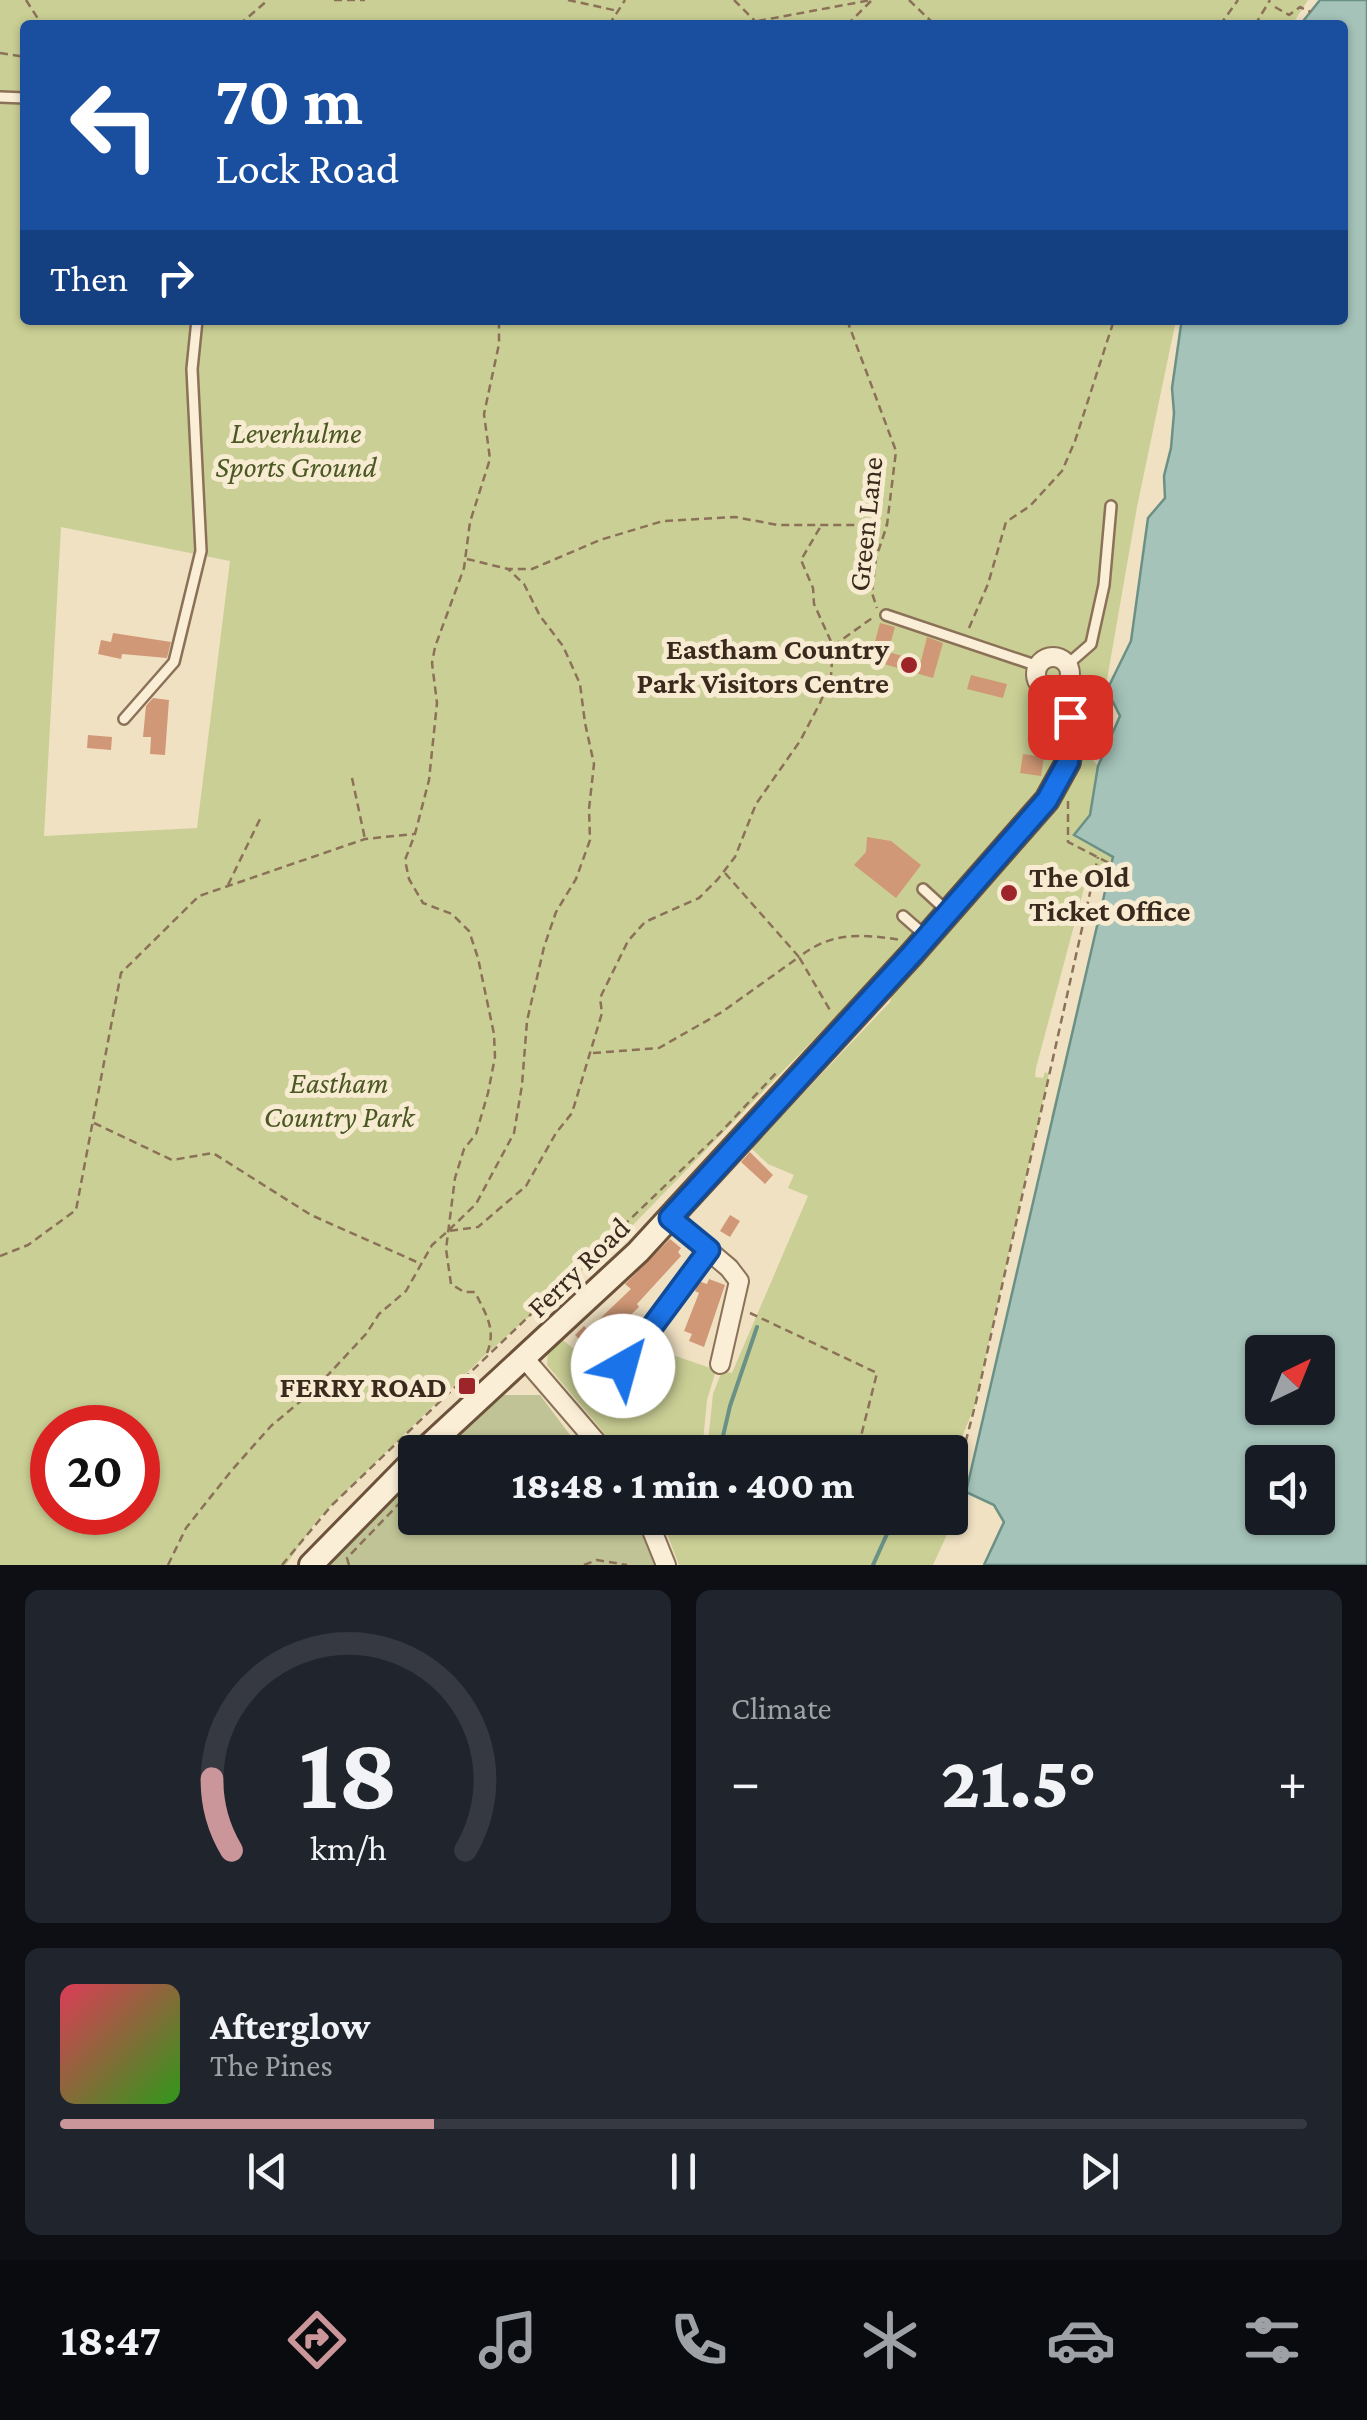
<!DOCTYPE html>
<html lang="en">
<head>
<meta charset="utf-8">
<style>
	:root { --surface:#171b24; --page:#20242c; --text:#f1f3f6; --muted:#9ea1a6; --line:#363941; --accent:#cb969a }
	body { margin:0; font-family:"Crimson Pro",serif; background:var(--page); color:var(--text); height:100vh; display:flex; flex-direction:column; font-size:38px; white-space:nowrap }
	* { box-sizing:border-box; margin:0 }
	p { font-size:32px; color:var(--muted) }
	.icon { flex:none; width:55px; height:55px; fill:none; stroke:currentColor; stroke-width:2; stroke-linecap:round; stroke-linejoin:round }
	.map { position:relative; height:1565px; overflow:hidden }
	.side { display:flex; flex-direction:column; gap:25px; padding:25px; background:#0d0f14; flex:1 }
	.side>* { flex:none }
	.guide { position:absolute; left:20px; top:20px; width:1328px; height:305px; border-radius:10px; box-shadow:0 2px 8px #0004; background:#1a4fa0; color:#fff; overflow:hidden }
	.needle { width:65px; rotate:43deg }
	.buttons { position:absolute; left:1245px; top:1335px; display:grid; gap:20px }
	.buttons a { display:grid; place-items:center; width:90px; height:90px; border-radius:10px; background:var(--surface); box-shadow:0 2px 8px #0004; font-size:50px }
	.speed { position:absolute; left:30px; top:1405px; display:flex; gap:20px; font-size:50px; font-weight:700; text-align:center }
	.speed>* { display:grid; place-content:center; width:130px; height:130px; border-radius:50%; background:var(--surface); box-shadow:0 2px 8px #0004; line-height:1 }
	.speed .limit { border:15px solid #d22; background:#fff; color:#111 }
	.pin { position:absolute; display:grid; place-items:center; width:85px; height:85px; color:#fff; margin:-42px; border-radius:20px; box-shadow:0 5px 15px #0006 }
	.me { position:absolute; width:110px; margin:-55px; rotate:38deg; stroke-linejoin:round; filter:drop-shadow(0 0 8px #0008) }
	.turn { display:flex; align-items:center; gap:35px; height:210px; padding:0 30px; font-size:45px }
	.turn .icon { width:130px; height:130px; stroke-width:2.5 }
	.turn b { display:block; font-size:70px; line-height:85px }
	.then { display:flex; align-items:center; height:95px; padding:0 30px; background:#0003; gap:20px; font-size:38px }
	.big { font-size:75px; font-weight:800; line-height:1.1 }
	.side .tile { flex:1; display:flex; flex-direction:column; justify-content:center; gap:15px; min-width:0; padding:0 35px; border-radius:15px; background:var(--page) }
	.side .dial { align-items:center; gap:0 }
	.dial svg { height:260px; overflow:visible; fill:none; stroke:var(--line); stroke-width:7; stroke-linecap:round; text-anchor:middle }
	.dial text { fill:var(--text); stroke:none }
	.song { display:flex; align-items:center; gap:30px }
	.cover { width:120px; height:120px; border-radius:15px; background:linear-gradient(135deg,hsl(350 70% 55%),hsl(110 70% 35%)) }
	.played { height:10px; border-radius:5px; background:linear-gradient(90deg,var(--accent) 30%,var(--line) 30%) }
	.keys { display:flex; justify-content:space-around; direction:ltr }
	.heat { display:flex; justify-content:space-between; align-items:center; font-size:55px; direction:ltr }
	.side .tiles { flex:1; display:grid; gap:25px; grid-template-columns:1fr 1fr }
	.tile:last-child { grid-column:span 2 }
	.trip { position:absolute; left:398px; top:1435px; width:570px; height:100px; border-radius:10px; background:var(--surface); box-shadow:0 2px 8px #0004; font-weight:800; line-height:100px; text-align:center }
	.dock { display:flex; height:160px; justify-content:space-around; align-items:center; background:#090b0e; color:var(--muted) }
	.dock .icon { width:70px; height:70px }
	.dock .current { color:var(--accent) }
	.dock b { font-size:45px; color:var(--text) }
	.map>svg:first-child { display:block }
	.green { fill:#cacf95; fill-rule:evenodd }
	.cemetery { fill:#bfc395 }
	.water { fill:#a5c3b9; stroke:#6b9186; stroke-width:2.5; fill-rule:evenodd }
	.lines { fill:none; stroke-linecap:round; stroke-linejoin:round }
	.stream { stroke:#6b9186; stroke-width:4 }
	.building { fill:#d09876 }
	.lane-casing { stroke:#8b7158; stroke-width:14 }
	.street-casing { stroke:#8b7158; stroke-width:22 }
	.secondary-casing { stroke:#6d523b; stroke-width:28 }
	.path { stroke:#8b7158; stroke-width:2.5; stroke-dasharray:8 5; stroke-linecap:butt }
	.lane { stroke:#faeed6; stroke-width:9 }
	.street { stroke:#faeed6; stroke-width:18 }
	.secondary { stroke:#faeed6; stroke-width:22 }
	.route-casing { stroke:#114b97; stroke-width:25 }
	.route { stroke:#1a73e8; stroke-width:18 }
	.poi-dot { fill:#9d252a; stroke:#f7ebd2; stroke-width:4 }
	.labels { text-anchor:middle; dominant-baseline:central; stroke-width:10; stroke-linejoin:round; paint-order:stroke }
	.park-label { font-size:30px; font-style:italic; fill:#4c5823; stroke:#f7ebd2 }
	.street-label { font-size:30px; fill:#3a2a1d; stroke:#f7ebd2 }
	.poi-label { font-size:30px; font-weight:bold; fill:#3a2a1d; stroke:#f7ebd2; text-anchor:end }
</style>
</head>
<body>
<div class="map">
<svg width="1367" height="1565" viewBox="0 0 1367 1565">
	<rect width="100%" height="100%" fill="#f0e1c2"/>
	<!-- green -->
	<path class="green" d="M0,0H1308L1292,25H25V320H1176L1137,507L1093,760L1098,766L1120,716L1107,690L1131,641L1148,518L1165,498L1164,476L1171,448L1174,413L1172,388L1181,325L1185,320H1286L1056,1140L1051,1117L1113,857L1105,883L1087,877L1036,1068L1035,1077L1043,1078L1045,1072L1049,1074L975,1405L950,1467V1452H707L713,1394L722,1371L732,1373L808,1196L788,1188L794,1175L768,1164L751,1148L890,1002L905,946L626,1232L484,1356L317,1520L286,1565H0ZM61,527L230,561L197,828L44,836ZM52,1428H138V1512H52Z
		M560,1338L613,1379L620,1373L649,1393L662,1378L670,1354L716,1370L707,1400L702,1452H620L547,1365L548,1351Z
		M950,1501L960,1506L933,1565H679L661,1518H950Z"/>
	<!-- cemetery -->
	<path class="cemetery" d="M495,1395H540L583,1452H435Z
		M415,1471V1518H636L659,1565H323Z"/>
	<!-- water -->
	<path class="water" d="M1320,0H1367V1565H984L1004,1522L994,1505L966,1492L1113,857L1074,835L1090,815L1098,766L1120,716L1107,690L1131,641L1148,518L1165,498L1164,476L1171,448L1174,413L1172,388L1181,325L1185,320H1342V25H1300ZM1262,1352H1318V1408H1262ZM1262,1462H1318V1518H1262Z"/>
	<g class="lines">
		<!-- stream -->
		<path class="stream" d="M720,1449L730,1406L757,1327
			M873,1565L887,1534"/>
	</g>
	<!-- building -->
	<path class="building" d="M880,623L895,627L888,652L921,661L927,637L943,643L933,678L870,660Z
		M113,633L171,642L167,658L122,654L121,659L98,654L101,640L111,642Z
		M971,675L1007,684L1003,698L967,689Z
		M153,698L169,700L165,755L150,754L151,737H143L146,706Z
		M88,735L112,737L111,750L87,748Z
		M1023,754L1044,757L1041,776L1020,773Z
		M867,837L891,841L921,865L896,898L854,865L866,852Z
		M1010,880L1020,888L1007,904L998,897Z
		M750,1152L773,1175L765,1184L741,1162Z
		M730,1215L740,1221L730,1237L720,1231Z
		M670,1239L681,1248L678,1252L681,1256L637,1304L639,1307L592,1352L575,1335L584,1326L588,1330L631,1289L625,1284Z
		M709,1279L725,1285L704,1347L689,1341L692,1334L684,1331L699,1293L695,1291L698,1281L707,1284Z
		M568,1518H597L578,1532Z"/>
	<g class="lines">
		<!-- lane casing -->
		<g class="lane-casing">
			<path id="lane" d="M0,97L25,98
				M886,615L1038,666
				M1067,665L1091,644L1104,585L1111,506
				M124,719L174,662L201,551L192,369L197,320
				M923,889L947,911
				M903,916L927,937
				M623,1366L709,1250"/>
		</g>
		<!-- street casing -->
		<g class="street-casing">
			<path id="street" d="M1036 674a17 17 0 1 1 34 0a17 17 0 1 1-34 0Z
				M670,1218L729,1268L739,1281L720,1364
				M525,1359L605,1452
				M647,1518L666,1565"/>
		</g>
		<!-- secondary casing -->
		<g class="secondary-casing">
			<path id="secondary" d="M422,1452L638,1252L912,954L1047,800L1068,762L1071,738L1069,717L1060,689
				M311,1565L415,1459"/>
		</g>
		<!-- path -->
		<path class="path" d="M26,0L42,25
			M334,0H365
			M568,0L618,11
			M734,0L759,25
			M909,0L935,25
			M1275,7L1289,15L1300,7L1311,12
			M758,21L871,0
			M239,25L268,0
			M609,25L625,0
			M847,25L871,1
			M1220,25L1238,0
			M1255,25L1270,0
			M0,53L25,57
			M847,320L896,451L887,525L876,558L872,593L877,608
			M467,559L508,569H532L600,540L663,521L735,517L778,525H887
			M969,628L988,584L1006,522L1030,506L1062,471L1075,441L1114,320
			M833,646L875,616
			M352,778L365,839
			M1068,801V842L1111,864
			M725,873L799,957C833,931 860,934 902,940
			M228,885L260,819
			M593,1053L659,1048L722,1012L799,957L831,1012
			M94,1123L172,1160L213,1153L311,1215L419,1263
			M449,1230L476,1204L514,1133L522,1085L527,1021L544,947L556,912L576,879L590,840L589,809L594,764L585,723L580,684L563,646L540,616L524,584L508,569
			M0,1256L28,1245L76,1210L121,973L199,896L365,839L414,834
			M750,1313L877,1373L857,1452
			M487,1353C497,1329 485,1313 475,1292H464L451,1284L446,1249L455,1178L464,1149L476,1134L488,1093L495,1057L494,1034L478,958L469,931L452,914L423,903L409,879L405,860L415,834L429,780L437,703L432,663L435,647L464,568L470,522L490,459L484,414L499,344V320
			M455,1452C473,1437 491,1443 511,1452
			M966,1498L953,1490L976,1402L1098,857
			M168,1565L186,1528L232,1470L271,1426L314,1390L366,1334L379,1314L406,1291L432,1245L448,1231L478,1227L526,1186L556,1133L572,1113L602,1013L600,998L628,941L645,922L699,898L718,879L735,857L756,804L800,741L820,703L831,676L833,646L814,604L813,588L801,560L822,524
			M282,1565L332,1505L720,1133L777,1072
			M349,1565L347,1558L415,1487
			M584,1565L597,1560L627,1565"/>
		<!-- lane -->
		<use href="#lane" class="lane"/>
		<!-- street -->
		<use href="#street" class="street"/>
		<!-- secondary -->
		<use href="#secondary" class="secondary"/>
	</g>
	<g class="lines">
		<!-- route casing -->
		<g class="route-casing">
			<path id="route" d="M623,1366L709,1250L670,1218L912,954L1047,800L1068,762L1071,738L1070,717"/>
		</g>
		<!-- route -->
		<use href="#route" class="route"/>
	</g>
	<!-- markers -->
	<g class="poi-dot">
		<circle cx="909" cy="665" r="10"/>
		<circle cx="1009" cy="893" r="10"/>
		<rect x="457" y="1376" width="20" height="20" rx="5"/>
	</g>
	<g class="labels">
		<!-- park labels -->
		<g class="park-label">
			<text x="296" y="432">Leverhulme<tspan x="296" dy="34">Sports Ground</tspan></text>
			<text x="339" y="1082">Eastham<tspan x="339" dy="34">Country Park</tspan></text>
		</g>
		<!-- street labels -->
		<g class="street-label">
			<text transform="translate(865 524) rotate(-84)">Green Lane</text>
			<text transform="translate(578 1267) rotate(-44)">Ferry Road</text>
		</g>
		<!-- poi labels -->
		<g class="poi-label">
			<text x="889" y="648">Eastham Country<tspan x="889" dy="34">Park Visitors Centre</tspan></text>
			<text x="1029" y="876" text-anchor="start">The Old<tspan x="1029" dy="34">Ticket Office</tspan></text>
			<text x="447" y="1386">FERRY ROAD</text>
		</g>
	</g>
</svg>
<div class="buttons">
<a><svg class="needle" viewBox="-14 -14 28 28"><path d="M0-13l5 13h-10z" fill="#e53935"/><path d="M0 13l5-13h-10z" fill="#9ea1a6"/></svg></a>
<a><svg class="icon" aria-label="sound" viewBox="0 0 24 24"><path d="M4 9h4l5-4v14l-5-4H4zM17 9q2 3 0 6"/></svg></a>
</div>
<div class="speed"><div class="limit">20</div></div>
<div class="pin" style="left:1070px;top:717px;background:#d93025"><svg class="icon" aria-label="arrive" viewBox="0 0 24 24"><path d="M6 21V4h12l-3 4 3 4H6"/></svg></div>
<svg class="me" style="left:623px;top:1366px" viewBox="-20 -20 40 40"><circle r="19" fill="#fff"/><path d="M0-13L10 11 0 6-10 11z" fill="#1a73e8"/></svg>
<div class="trip">18:48 · 1 min · 400 m</div>
<div class="guide">
<div class="turn"><svg class="icon" aria-label="left" viewBox="0 0 24 24"><path d="M17 20v-9H6M10 6l-5 5 5 5"/></svg><div><b>70 m</b>Lock Road</div></div>
<div class="then">Then<svg class="icon" aria-label="right" viewBox="0 0 24 24"><path d="M7 20v-9h11M14 6l5 5-5 5"/></svg></div>
</div>
</div>
<section class="side">
<div class="tiles">
<div class="tile dial"><svg viewBox="0 0 100 80">
<path d="M14 69A42 42 0 1 1 86 69"/>
<path d="M14 69A42 42 0 0 1 8 47" stroke="#cb969a"/>
<text x="50" y="56" font-size="32" font-weight="700">18</text>
<text x="50" y="72" font-size="11">km/h</text>
</svg></div>
<div class="tile"><p>Climate</p>
<div class="heat"><a>−</a><b class="big">21.5°</b><a>+</a></div>
</div>
<div class="tile">
<div class="song"><i class="cover"></i><div><b>Afterglow</b><p>The Pines</p></div></div>
<div class="played"></div>
<div class="keys"><svg class="icon" aria-label="previous" viewBox="0 0 24 24"><path d="M18 5L8 12l10 7zM5 5v14"/></svg><svg class="icon" aria-label="pause" viewBox="0 0 24 24"><path d="M8 5v14M16 5v14"/></svg><svg class="icon" aria-label="next" viewBox="0 0 24 24"><path d="M6 5l10 7-10 7zM19 5v14"/></svg></div>
</div>
</div>
</section>
<nav class="dock">
<b>18:47</b>
<svg class="icon current" aria-label="directions" viewBox="0 0 24 24"><path d="M12 3l9 9-9 9-9-9zM9 14v-3h6M13 9l2 2-2 2"/></svg>
<svg class="icon" aria-label="music" viewBox="0 0 24 24"><path d="M9 18V5l10-2v13"/><circle cx="6" cy="18" r="3"/><circle cx="16" cy="16" r="3"/></svg>
<svg class="icon" aria-label="phone" viewBox="0 0 24 24"><path d="M5 4h4l2 5-3 2q2 4 5 5l2-3 5 2v4C11 20 4 13 5 4z"/></svg>
<svg class="icon" aria-label="climate" viewBox="0 0 24 24"><path d="M12 3v18M4 7l16 10M4 17L20 7"/></svg>
<svg class="icon" aria-label="car" viewBox="0 0 24 24"><path d="M5 17H2v-5l4-1 3-4h7l3 4 3 1v5h-3M9 17h6M6 11h13"/><circle cx="7" cy="17" r="2"/><circle cx="17" cy="17" r="2"/></svg>
<svg class="icon" aria-label="filters" viewBox="0 0 24 24"><path d="M4 7h16M4 17h16"/><circle cx="9" cy="7" r="2"/><circle cx="15" cy="17" r="2"/></svg>
</nav>
</body>
</html>
